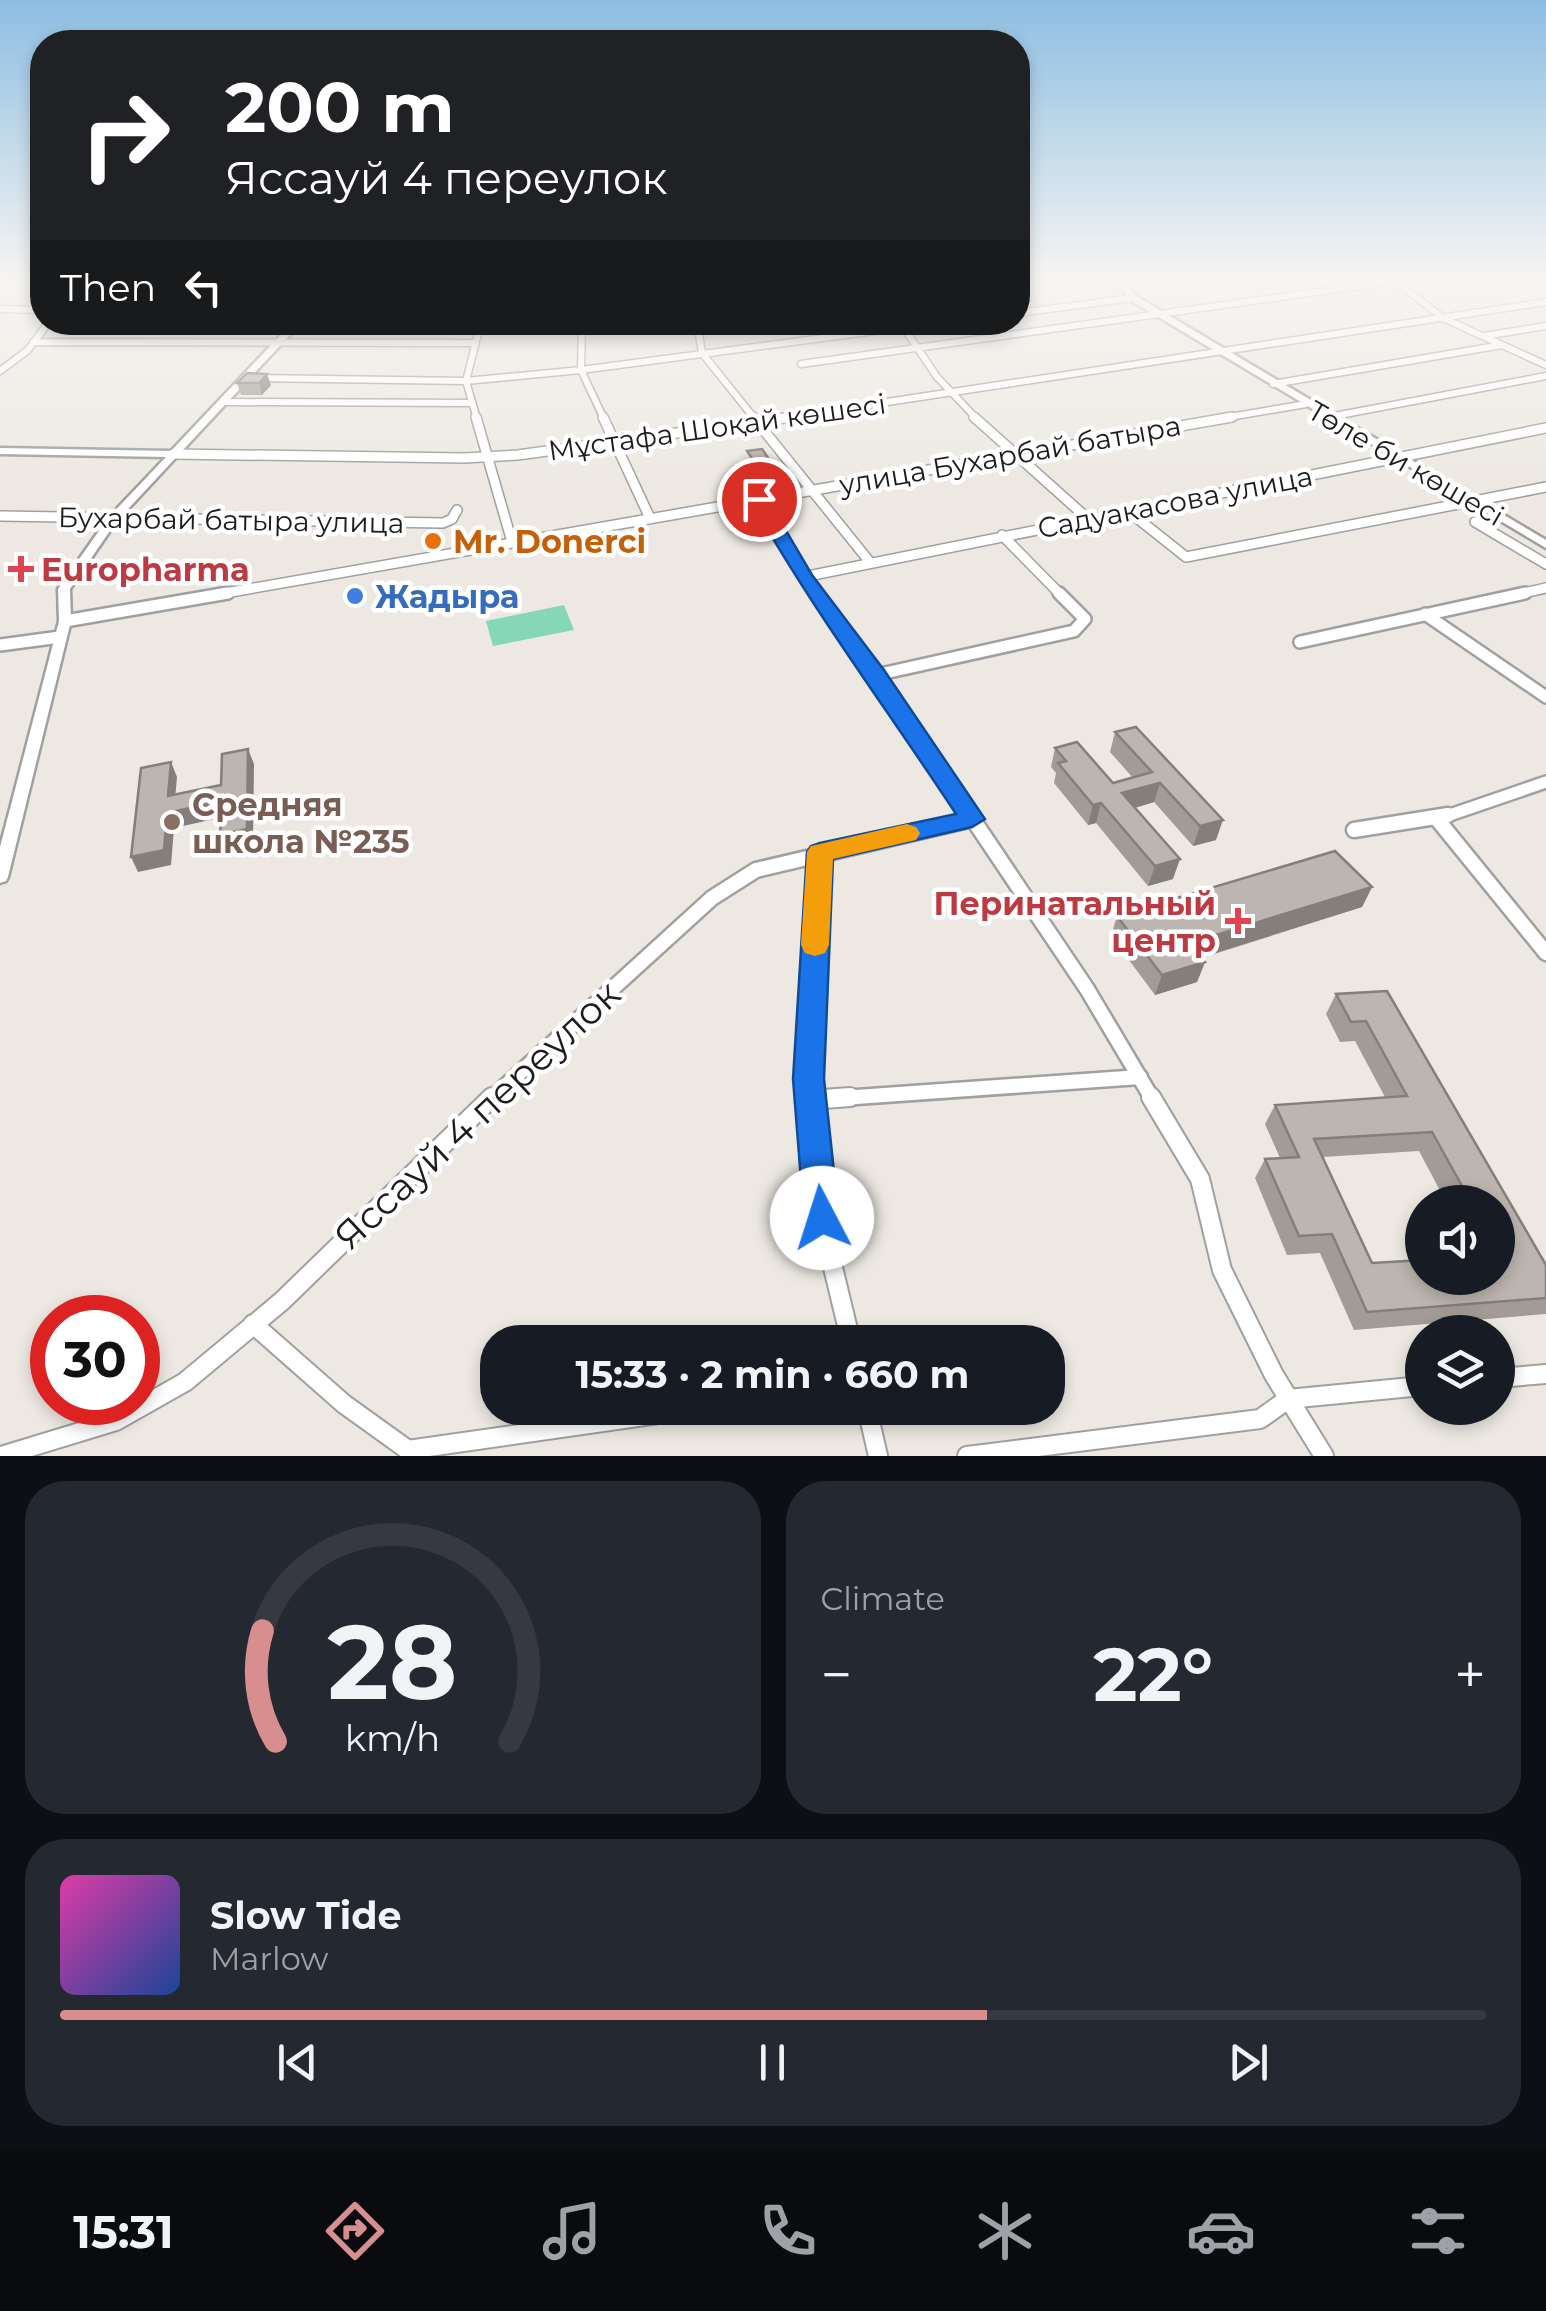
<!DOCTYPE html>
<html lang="en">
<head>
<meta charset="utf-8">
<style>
	:root { --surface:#171b24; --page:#242831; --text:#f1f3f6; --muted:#9ea1a6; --line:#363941; --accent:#d88d8e }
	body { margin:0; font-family:Montserrat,sans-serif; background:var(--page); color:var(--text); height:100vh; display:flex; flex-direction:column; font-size:38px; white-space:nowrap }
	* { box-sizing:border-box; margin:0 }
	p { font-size:32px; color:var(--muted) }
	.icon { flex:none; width:55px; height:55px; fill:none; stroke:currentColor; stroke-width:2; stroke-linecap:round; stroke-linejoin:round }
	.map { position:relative; height:1456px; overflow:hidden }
	.panel { display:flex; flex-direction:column; gap:25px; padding:25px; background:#0d0f14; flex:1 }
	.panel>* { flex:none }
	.guide { position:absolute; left:30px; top:30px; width:1000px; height:305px; border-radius:40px; box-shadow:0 5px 15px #0003; background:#202124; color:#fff; overflow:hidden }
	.buttons { position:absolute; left:1405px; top:1185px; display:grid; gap:20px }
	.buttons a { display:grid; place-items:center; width:110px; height:110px; border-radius:50%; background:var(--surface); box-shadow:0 5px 15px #0003; font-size:50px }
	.speed { position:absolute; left:30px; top:1295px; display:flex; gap:20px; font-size:50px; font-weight:700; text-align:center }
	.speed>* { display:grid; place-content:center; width:130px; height:130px; border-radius:50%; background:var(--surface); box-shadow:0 5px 15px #0003; line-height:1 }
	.speed .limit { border:15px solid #d22; background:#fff; color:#111 }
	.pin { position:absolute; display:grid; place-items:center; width:85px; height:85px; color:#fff; margin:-42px; border:5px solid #fff; border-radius:50%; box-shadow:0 2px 10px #0007 }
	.me { position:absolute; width:110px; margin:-55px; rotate:355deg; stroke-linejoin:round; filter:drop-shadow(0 0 8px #0008) }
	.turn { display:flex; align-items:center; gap:35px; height:210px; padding:0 30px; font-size:45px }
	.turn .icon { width:130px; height:130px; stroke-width:2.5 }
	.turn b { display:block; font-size:70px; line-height:85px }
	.then { display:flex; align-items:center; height:95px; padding:0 30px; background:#0003; gap:20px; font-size:38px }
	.big { font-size:75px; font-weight:700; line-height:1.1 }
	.panel .widget { flex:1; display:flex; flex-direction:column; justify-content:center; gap:15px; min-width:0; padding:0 35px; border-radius:40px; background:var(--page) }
	.panel .dial { align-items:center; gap:0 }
	.dial svg { height:260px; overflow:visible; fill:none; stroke:var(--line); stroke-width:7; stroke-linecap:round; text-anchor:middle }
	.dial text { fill:var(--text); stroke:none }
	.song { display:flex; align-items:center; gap:30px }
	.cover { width:120px; height:120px; border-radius:15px; background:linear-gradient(135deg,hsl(320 70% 55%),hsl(220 70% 35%)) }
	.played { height:10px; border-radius:5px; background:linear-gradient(90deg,var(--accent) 65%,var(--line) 65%) }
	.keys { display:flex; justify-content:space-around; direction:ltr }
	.heat { display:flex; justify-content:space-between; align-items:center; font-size:55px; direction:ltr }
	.panel .tiles { flex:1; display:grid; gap:25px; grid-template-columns:1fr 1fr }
	.widget:last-child { grid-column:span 2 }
	.trip { position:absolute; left:480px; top:1325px; width:585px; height:100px; border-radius:40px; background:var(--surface); box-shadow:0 5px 15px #0003; font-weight:700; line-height:100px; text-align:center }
	.menu { display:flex; height:160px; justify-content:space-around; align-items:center; background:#090b0e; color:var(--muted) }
	.menu .icon { width:70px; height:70px }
	.menu .current { color:var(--accent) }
	.menu b { font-size:45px; color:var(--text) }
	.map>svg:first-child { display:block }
	.pitch { fill:#85d7b8 }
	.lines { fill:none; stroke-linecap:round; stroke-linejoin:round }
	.minor-far4-casing { stroke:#a0a0a0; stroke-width:9 }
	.minor-far3-casing { stroke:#a0a0a0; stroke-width:12 }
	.minor-far2-casing { stroke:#a0a0a0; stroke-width:16 }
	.minor-far1-casing { stroke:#a0a0a0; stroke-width:19 }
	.minor-casing { stroke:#a0a0a0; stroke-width:22 }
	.tertiary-casing { stroke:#a0a0a0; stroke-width:5 }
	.minor-far4 { stroke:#fff; stroke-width:6 }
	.minor-far3 { stroke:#fff; stroke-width:9 }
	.minor-far2 { stroke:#fff; stroke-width:11 }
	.minor-far1 { stroke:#fff; stroke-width:14 }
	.minor { stroke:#fff; stroke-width:18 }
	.tertiary { fill:#fff; fill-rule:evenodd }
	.wall { fill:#a39c96; fill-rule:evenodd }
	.shaded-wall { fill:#847f7a }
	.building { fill:#bdb5af; stroke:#847f7a; stroke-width:2.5; fill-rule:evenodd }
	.route { fill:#1a73e8; stroke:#114b97; stroke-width:2.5 }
	.slow { fill:#f59e0b }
	.food-dot { fill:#e8710a; stroke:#fff; stroke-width:4 }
	.health-dot { fill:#e0444e; stroke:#fff; stroke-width:4 }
	.shop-dot { fill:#3f7fe0; stroke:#fff; stroke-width:4 }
	.education-dot { fill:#8d6e63; stroke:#fff; stroke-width:4 }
	.labels { text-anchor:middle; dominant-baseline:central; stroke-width:9; stroke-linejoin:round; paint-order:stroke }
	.far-street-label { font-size:28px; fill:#1c1c1c; stroke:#fff }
	.food-label { font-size:32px; font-weight:bold; fill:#c56008; stroke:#fff; text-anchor:start }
	.health-label { font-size:32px; font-weight:bold; fill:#be3a42; stroke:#fff; text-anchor:start }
	.shop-label { font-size:32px; font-weight:bold; fill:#366cbe; stroke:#fff; text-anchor:start }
	.education-label { font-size:32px; font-weight:bold; fill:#785e54; stroke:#fff; text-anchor:start }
	.near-street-label { font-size:38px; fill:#1c1c1c; stroke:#fff }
</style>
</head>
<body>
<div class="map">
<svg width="1546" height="1456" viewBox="0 0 1546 1456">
	<rect width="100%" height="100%" fill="#ede9e2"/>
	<!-- pitch -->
	<path class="pitch" d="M564,605L574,630L493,646L486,621Z"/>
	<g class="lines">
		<!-- minor-far4 casing -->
		<g class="minor-far4-casing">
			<path id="minor-far4" d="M1394,280L1443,318L1546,365
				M0,309L42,310
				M1018,313L1133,298
				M582,322L581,370L604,419
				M697,322L702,353L755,419
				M900,322L937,377L977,419
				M1484,336L1546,326
				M33,342L473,343
				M801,364L1396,281
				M0,371L28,350L49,322
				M255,378L466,381L581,370L944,322
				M1273,384L1502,345
				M223,402L472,403
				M1329,417L1546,376
				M477,419L466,381L481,322
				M775,419L1546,302
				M1218,419L1306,404"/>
		</g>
		<!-- minor-far3 casing -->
		<g class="minor-far3-casing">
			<path id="minor-far3" d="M476,417L512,542
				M603,417L649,516
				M753,417L869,561
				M974,417L1087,518
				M173,454L464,458L518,455L792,417
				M759,499L816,595
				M1127,510L1186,557L1546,487
				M0,516L443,523L452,519L457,510
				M1500,518L1475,522L1546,564
				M1002,535L1061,595
				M803,577L1546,428
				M214,595L1232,417
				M1514,595L1546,588"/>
		</g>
		<!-- minor-far2 casing -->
		<g class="minor-far2-casing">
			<path id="minor-far2" d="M815,593L876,675L972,818
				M1425,614L1546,697
				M65,621L228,593
				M1300,642L1525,593
				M0,645L60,637
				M876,675L1074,631L1085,619L1059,593
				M1441,818L1546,782"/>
		</g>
		<!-- minor-far1 casing -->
		<g class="minor-far1-casing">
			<path id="minor-far1" d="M970,815L1087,989L1153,1100
				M1437,819L1546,953
				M1354,830L1448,815
				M490,1100L712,898L756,870L973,819
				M810,1100L820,852
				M814,1100L1140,1077"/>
		</g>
		<!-- minor casing -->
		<g class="minor-casing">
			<path id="minor" d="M810,1097L821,1218L851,1342
				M1151,1097L1200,1179L1222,1270L1274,1375L1324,1456
				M810,1100L850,1097
				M253,1324L344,1404L408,1450L409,1456
				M1498,1378L1546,1374
				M867,1408L878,1456
				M408,1450L693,1409
				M1,1456L116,1421L185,1382L282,1301L492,1097
				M967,1456L1260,1419L1288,1399L1422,1386"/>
		</g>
		<!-- tertiary casing -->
		<g class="tertiary-casing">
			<path id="tertiary" d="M1115,280H1122L1136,296L1546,540V548L1130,300Z
				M293,322H302L116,522L70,589L71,621L8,877L6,881L0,883V847L59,621L58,589L108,518L166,457L0,454V448L171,451Z"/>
		</g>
		<!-- minor-far4 -->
		<use href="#minor-far4" class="minor-far4"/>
		<!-- minor-far3 -->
		<use href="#minor-far3" class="minor-far3"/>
		<!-- minor-far2 -->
		<use href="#minor-far2" class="minor-far2"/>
		<!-- minor-far1 -->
		<use href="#minor-far1" class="minor-far1"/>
		<!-- minor -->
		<use href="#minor" class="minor"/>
		<!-- tertiary -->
		<use href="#tertiary" class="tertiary"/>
	</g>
	<!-- wall -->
	<path class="wall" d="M247,373L271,385L262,395H241L237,383Z
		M1115,732L1216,840L1193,846L1154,802L1135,808L1173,879L1148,886L1096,823L1088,825L1054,783L1056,773L1051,767L1055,748L1113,783L1133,778L1110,752Z
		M1372,887L1362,907L1202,958L1205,962L1197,982L1155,995L1111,936L1117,916Z
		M1387,991L1546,1265V1314L1354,1330L1320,1253L1287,1255L1255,1178L1265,1159L1280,1158L1265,1124L1275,1105L1385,1097L1355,1041L1340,1042L1326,1014L1336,994ZM1419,1151L1446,1202H1498V1278L1372,1263L1323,1157Z"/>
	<!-- shaded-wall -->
	<path class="shaded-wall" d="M267,374L271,385L262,395L259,383Z
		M773,465V469L758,472V467Z
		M248,749L254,764L253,844L227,850L220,835Z
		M171,762L177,777L174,811L168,796Z
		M1160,783L1154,802L1117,813L1122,793Z
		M222,801L228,816L174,828L171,865L138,872L131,857L167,813Z
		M1101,803L1096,823L1088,825L1093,805Z
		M1223,820L1216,840L1193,846L1200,826Z
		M1180,859L1173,879L1148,886L1155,866Z
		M1372,887L1362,907L1183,963L1190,943Z
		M1205,962L1197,982L1155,995L1162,975Z"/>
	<!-- building -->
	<path class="building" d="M247,373L267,374L259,383H237Z
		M762,449L773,465L758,467L747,451Z
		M1136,727L1223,820L1200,826L1160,783L1122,793L1180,859L1155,866L1101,803L1093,805L1058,763L1066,761L1055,748L1077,742L1113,783L1152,772L1115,732Z
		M248,749L247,829L220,835L222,801L167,813L164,850L131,857L141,768L171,762L168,796L221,785L222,754Z
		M1335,851L1372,887L1190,943L1205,962L1162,975L1117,916Z
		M1387,991L1546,1265V1298L1367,1312L1332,1234L1299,1236L1265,1159L1299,1157L1275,1105L1407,1096L1366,1021L1351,1022L1336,994ZM1432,1132L1471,1202H1498V1250L1500,1255H1498V1278H1422V1260L1372,1263L1314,1139Z"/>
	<!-- sky -->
	<linearGradient id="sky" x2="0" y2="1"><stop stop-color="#8dbee2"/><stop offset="0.58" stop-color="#f7f5f2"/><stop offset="1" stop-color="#f7f5f2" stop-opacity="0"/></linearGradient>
	<rect width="1546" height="483" fill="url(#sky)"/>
	<!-- route -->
	<path class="route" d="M759,494L765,495L812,575L884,670L985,819L972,827L833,859L824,1079L839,1218L834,1230L822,1235L809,1230L804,1218L793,1079L807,852L811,846L820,843L956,814C887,709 811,608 750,499Z"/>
	<!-- slow -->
	<path class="slow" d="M907,824L916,827L920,833L916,840L833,859L829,945L825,953L815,956L805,953L801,945L807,852L811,846Z"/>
	<!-- markers -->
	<circle class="food-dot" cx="433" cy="541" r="10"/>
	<g class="health-dot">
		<path d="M16 554h10v10h10v10h-10v10h-10v-10h-10v-10h10z"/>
		<path d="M1233 906h10v10h10v10h-10v10h-10v-10h-10v-10h10z"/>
	</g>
	<circle class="shop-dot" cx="355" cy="596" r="10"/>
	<circle class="education-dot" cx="172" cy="822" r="10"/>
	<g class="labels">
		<!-- far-street labels -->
		<g class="far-street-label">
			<text transform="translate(717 427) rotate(-8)">Мұстафа Шоқай көшесі</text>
			<text transform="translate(1010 455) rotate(-10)">улица Бухарбай батыра</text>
			<text transform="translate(1406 463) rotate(30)">Төле би көшесі</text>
			<text transform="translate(1175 502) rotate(-11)">Садуакасова улица</text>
			<text transform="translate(231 520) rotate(1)">Бухарбай батыра улица</text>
		</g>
		<!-- food labels -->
		<g class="food-label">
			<text x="453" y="541">Mr. Donerci</text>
		</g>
		<!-- health labels -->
		<g class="health-label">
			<text x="41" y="569">Europharma</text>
			<text x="1216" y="903" text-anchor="end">Перинатальный<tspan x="1216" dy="37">центр</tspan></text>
		</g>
		<!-- shop labels -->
		<g class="shop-label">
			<text x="375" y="596">Жадыра</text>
		</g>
		<!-- education labels -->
		<g class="education-label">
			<text x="192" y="804">Средняя<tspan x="192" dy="37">школа №235</tspan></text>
		</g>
		<!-- near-street labels -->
		<g class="near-street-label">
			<text transform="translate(477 1115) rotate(-43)">Яссауй 4 переулок</text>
		</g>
	</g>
</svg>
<div class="buttons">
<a><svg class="icon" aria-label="sound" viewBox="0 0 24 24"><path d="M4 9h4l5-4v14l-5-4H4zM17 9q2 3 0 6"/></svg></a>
<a><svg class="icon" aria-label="layers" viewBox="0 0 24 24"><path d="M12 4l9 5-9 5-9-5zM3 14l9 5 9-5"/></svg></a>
</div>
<div class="speed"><div class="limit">30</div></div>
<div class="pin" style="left:759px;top:499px;background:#d93025"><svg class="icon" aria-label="arrive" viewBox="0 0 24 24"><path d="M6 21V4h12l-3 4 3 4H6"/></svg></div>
<svg class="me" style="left:822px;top:1218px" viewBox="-20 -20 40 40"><circle r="19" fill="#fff"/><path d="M0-13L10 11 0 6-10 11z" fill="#1a73e8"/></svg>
<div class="trip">15:33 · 2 min · 660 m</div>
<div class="guide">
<div class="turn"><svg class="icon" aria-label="right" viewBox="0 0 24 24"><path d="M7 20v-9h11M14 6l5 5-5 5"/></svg><div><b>200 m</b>Яссауй 4 переулок</div></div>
<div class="then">Then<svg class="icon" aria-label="left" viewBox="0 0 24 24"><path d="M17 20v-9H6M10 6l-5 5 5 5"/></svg></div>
</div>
</div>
<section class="panel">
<div class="tiles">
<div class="widget dial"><svg viewBox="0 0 100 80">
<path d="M14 69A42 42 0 1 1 86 69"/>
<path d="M14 69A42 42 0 0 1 10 35" stroke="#d88d8e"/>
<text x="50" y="56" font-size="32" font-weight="700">28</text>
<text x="50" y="72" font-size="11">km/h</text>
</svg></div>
<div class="widget"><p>Climate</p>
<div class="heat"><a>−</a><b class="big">22°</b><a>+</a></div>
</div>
<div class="widget">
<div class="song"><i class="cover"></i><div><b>Slow Tide</b><p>Marlow</p></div></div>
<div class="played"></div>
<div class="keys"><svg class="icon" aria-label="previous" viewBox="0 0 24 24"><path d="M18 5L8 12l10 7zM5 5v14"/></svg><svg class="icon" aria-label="pause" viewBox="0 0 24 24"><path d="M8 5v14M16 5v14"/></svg><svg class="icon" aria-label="next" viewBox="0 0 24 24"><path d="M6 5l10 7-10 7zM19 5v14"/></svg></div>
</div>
</div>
</section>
<nav class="menu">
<b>15:31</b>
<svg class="icon current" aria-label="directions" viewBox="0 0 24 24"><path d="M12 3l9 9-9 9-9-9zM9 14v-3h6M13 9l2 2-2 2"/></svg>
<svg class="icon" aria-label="music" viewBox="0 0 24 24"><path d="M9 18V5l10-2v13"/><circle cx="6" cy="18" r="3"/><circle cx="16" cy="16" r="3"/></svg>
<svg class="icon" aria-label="phone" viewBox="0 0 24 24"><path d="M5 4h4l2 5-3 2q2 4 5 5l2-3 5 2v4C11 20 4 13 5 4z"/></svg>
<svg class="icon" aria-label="climate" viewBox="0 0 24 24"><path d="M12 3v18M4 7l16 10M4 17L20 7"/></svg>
<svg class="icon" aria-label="car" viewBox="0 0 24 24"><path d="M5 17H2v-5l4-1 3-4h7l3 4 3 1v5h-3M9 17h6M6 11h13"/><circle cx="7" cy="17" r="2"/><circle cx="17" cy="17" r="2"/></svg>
<svg class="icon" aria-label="filters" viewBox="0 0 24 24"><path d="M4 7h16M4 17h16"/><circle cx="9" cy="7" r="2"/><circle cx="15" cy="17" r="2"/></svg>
</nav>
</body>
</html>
